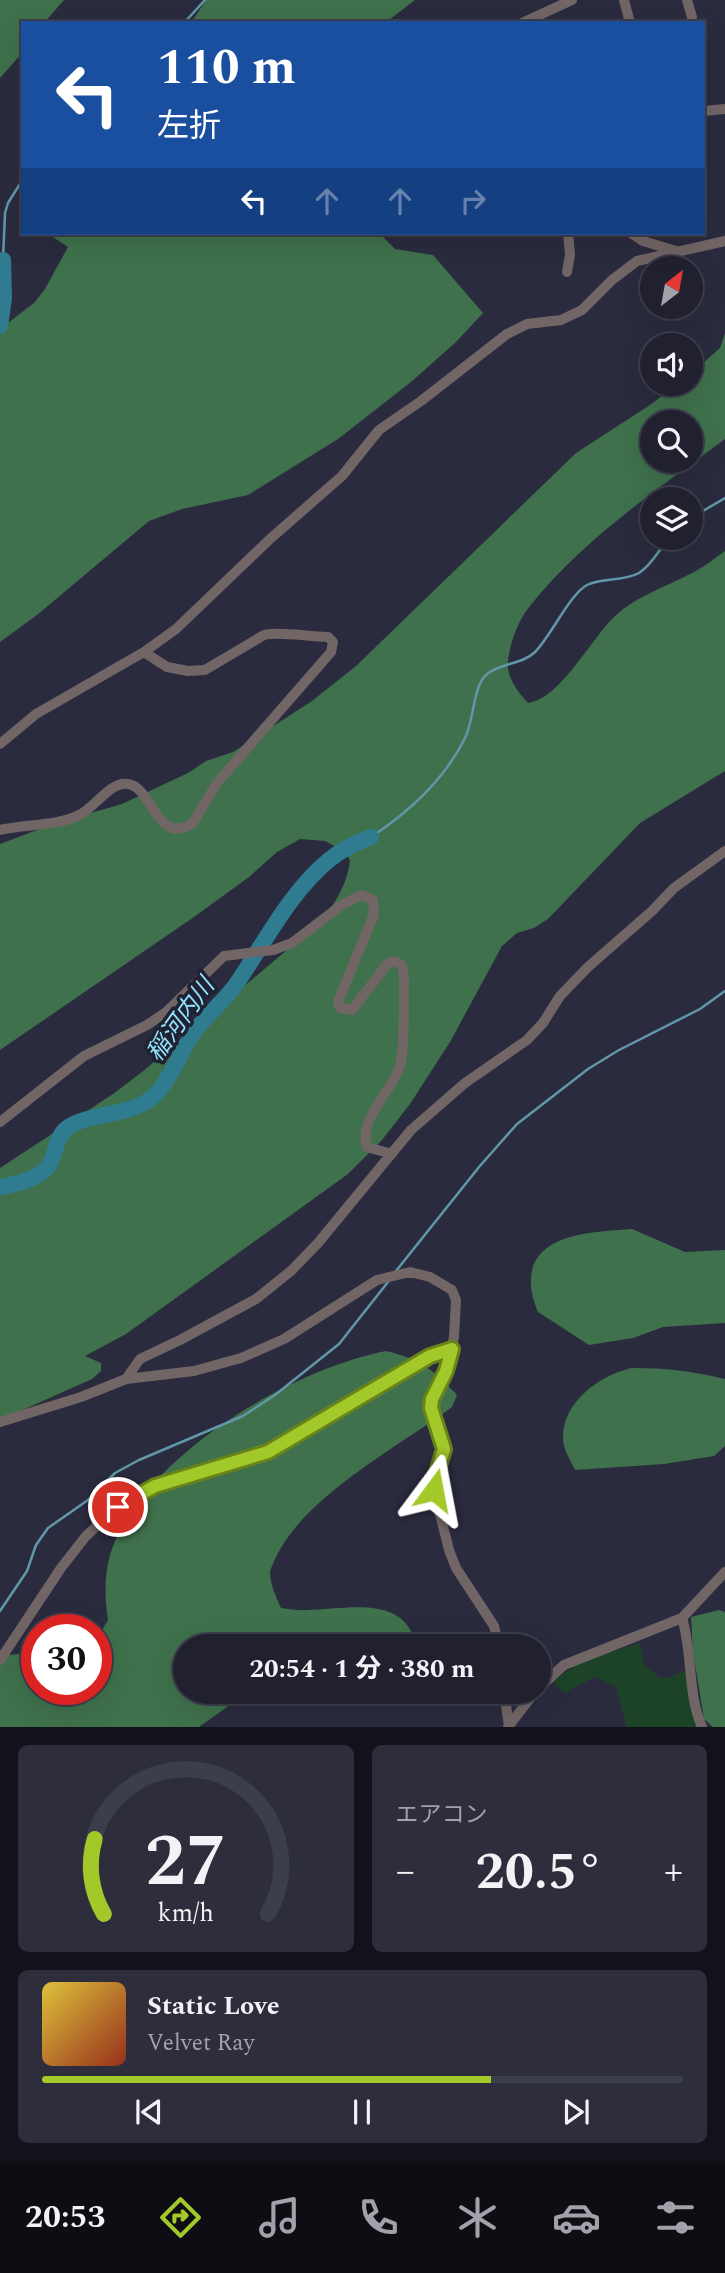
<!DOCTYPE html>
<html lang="ja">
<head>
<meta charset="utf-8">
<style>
	:root { --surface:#20202f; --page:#2d2d3b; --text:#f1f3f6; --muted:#a2a3aa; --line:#3d3e4b; --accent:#a2c929 }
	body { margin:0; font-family:Spectral,"Noto Sans JP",serif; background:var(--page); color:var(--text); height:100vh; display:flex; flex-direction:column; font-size:26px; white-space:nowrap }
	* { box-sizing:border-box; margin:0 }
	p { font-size:23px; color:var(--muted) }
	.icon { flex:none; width:38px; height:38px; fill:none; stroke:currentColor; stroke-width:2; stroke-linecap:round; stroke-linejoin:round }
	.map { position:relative; height:1727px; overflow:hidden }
	.details { display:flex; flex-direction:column; gap:18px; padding:18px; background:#12121a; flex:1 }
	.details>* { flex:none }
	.hud { position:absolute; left:21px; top:21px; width:684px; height:214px; border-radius:0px; box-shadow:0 7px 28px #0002,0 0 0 2px var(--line); background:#1a4fa0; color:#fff; overflow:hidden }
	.needle { width:46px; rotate:31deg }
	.controls { position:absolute; left:640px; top:256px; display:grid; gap:14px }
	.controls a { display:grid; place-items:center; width:63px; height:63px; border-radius:50%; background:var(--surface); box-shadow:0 7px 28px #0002,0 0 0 2px var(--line); font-size:35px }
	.speed { position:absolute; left:21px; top:1614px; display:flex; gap:14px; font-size:35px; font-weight:700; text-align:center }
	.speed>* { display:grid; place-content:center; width:91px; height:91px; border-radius:50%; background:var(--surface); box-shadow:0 7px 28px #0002,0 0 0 2px var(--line); line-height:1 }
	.speed .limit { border:10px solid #d22; background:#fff; color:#111 }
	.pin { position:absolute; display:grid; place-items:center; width:60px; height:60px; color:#fff; margin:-30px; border:4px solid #fff; border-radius:50%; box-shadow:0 2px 7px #0007 }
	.me { position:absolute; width:77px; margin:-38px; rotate:13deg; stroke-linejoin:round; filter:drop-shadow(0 0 5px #0008) }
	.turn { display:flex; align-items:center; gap:24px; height:147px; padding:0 21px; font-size:32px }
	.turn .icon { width:91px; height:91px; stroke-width:2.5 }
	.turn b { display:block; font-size:49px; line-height:60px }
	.lanes { display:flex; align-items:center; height:66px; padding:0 21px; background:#0003; justify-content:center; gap:35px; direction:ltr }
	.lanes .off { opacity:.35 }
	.big { font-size:52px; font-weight:700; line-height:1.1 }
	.details .tile { flex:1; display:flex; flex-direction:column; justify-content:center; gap:10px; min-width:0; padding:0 24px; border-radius:10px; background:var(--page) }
	.details .dial { align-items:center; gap:0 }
	.dial svg { height:182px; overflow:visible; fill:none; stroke:var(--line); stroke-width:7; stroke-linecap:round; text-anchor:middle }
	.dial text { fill:var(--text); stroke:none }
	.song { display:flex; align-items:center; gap:21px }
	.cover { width:84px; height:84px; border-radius:10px; background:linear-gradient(135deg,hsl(50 70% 55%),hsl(10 70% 35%)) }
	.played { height:7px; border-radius:4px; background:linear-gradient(90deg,var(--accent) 70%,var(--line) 70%) }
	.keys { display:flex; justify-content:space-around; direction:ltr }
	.heat { display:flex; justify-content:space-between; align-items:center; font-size:38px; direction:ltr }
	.details .tiles { flex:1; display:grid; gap:18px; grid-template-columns:1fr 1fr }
	.tile:last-child { grid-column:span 2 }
	.trip { position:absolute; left:173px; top:1634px; width:378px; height:70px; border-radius:35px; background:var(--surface); box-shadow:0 7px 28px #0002,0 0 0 2px var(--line); font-weight:700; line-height:70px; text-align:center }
	.menu { display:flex; height:112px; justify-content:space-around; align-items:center; background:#0d0d13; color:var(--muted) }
	.menu .icon { width:49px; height:49px }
	.menu .active { color:var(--accent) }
	.menu b { font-size:32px; color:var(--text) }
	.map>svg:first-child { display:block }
	.green { fill:#1c4327 }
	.forest { fill:#3f714c; fill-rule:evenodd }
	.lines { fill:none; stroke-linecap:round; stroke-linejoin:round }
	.stream { stroke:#6097a9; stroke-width:2.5 }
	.river { stroke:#2f7c90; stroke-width:16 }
	.minor { stroke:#726566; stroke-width:10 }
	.route-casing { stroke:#69831b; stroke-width:18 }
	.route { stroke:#a2c929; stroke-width:12 }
	.labels { text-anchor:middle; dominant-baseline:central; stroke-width:7; stroke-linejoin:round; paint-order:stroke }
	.water-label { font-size:24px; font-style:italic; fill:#8fe3fb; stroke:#212134 }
</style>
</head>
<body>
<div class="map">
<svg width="725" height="1727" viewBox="0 0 725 1727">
	<rect width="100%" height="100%" fill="#2b2b3f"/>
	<!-- green -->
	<path class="green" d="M640,1643L644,1664L660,1678L670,1677L686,1670L697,1727H627L616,1687L595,1677L565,1693L552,1682L581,1661Z"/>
	<!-- forest -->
	<path class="forest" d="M0,0H64L44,23H23V52L0,78Z
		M206,0H415L385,23H191Z
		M47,233H379L395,249L433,255L483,313L456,342L411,382L338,439L248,495L182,509L149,521L37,615L0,642V329L34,303L45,289L68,247Z
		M725,333V439C657,490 583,539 530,606C518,620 510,643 508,661C506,677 518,692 528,703C560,699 591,639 614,617C636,596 668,586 694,572C705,566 715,558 725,551V771L640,823L548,919L534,928L517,933L502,946L450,1042L410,1104L382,1140L348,1174L126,1334L85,1356L101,1363V1371L92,1379L0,1420V1168L113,1094L142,1072L319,923C335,903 347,886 350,860L345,852L325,841L300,839L277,852L249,877L194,917L0,1050V844L53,824L122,804L188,773L206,761L233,752L312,701L356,666L576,453L650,405L679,383H691V374L720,348ZM653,422H691V460H653Z
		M632,1229L685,1252L725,1250V1323L663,1327L633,1338L589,1345L538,1312C535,1304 531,1294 531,1285C528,1232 595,1232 632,1229Z
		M386,1351C420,1359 434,1370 457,1395L452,1407C397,1448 306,1495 276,1557C274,1562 271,1567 270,1572C270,1584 276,1597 281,1608C290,1609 299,1611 308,1610C341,1610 398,1595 413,1636L401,1645L389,1647H186V1692H248L199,1727H0V1656L37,1652V1689H96V1635L100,1633L108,1620C104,1594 104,1566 115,1541C154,1451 293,1369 386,1351Z
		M631,1368C664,1368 693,1371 725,1379V1446L714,1456L664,1464L575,1470C571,1461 563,1449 563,1439C562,1402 599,1376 631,1368Z
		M719,1610L725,1612V1727H713L704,1719L693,1652L691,1617Z"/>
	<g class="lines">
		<!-- stream -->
		<path class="stream" d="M184,23L205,0
			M3,260L5,213L8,203L23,179
			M691,518L725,498
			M371,837C408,813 445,779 465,738C474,721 473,685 487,674C501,663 523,664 535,652C551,636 570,594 587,585C603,577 623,582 639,573C653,564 659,549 670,537
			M396,1271L479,1167L517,1124L588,1069L619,1050L700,1009L725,991
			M0,1611L27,1571L36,1545L48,1528L88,1500L115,1473L139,1460L243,1416L275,1395L339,1344L388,1282"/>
		<!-- river -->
		<path class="river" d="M0,326L4,298L3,260
			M0,1187C17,1184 42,1179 51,1162C56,1151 56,1137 67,1128C89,1112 134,1117 156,1094C171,1078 180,1054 192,1035C204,1017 224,1002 237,983C265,942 290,892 329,860C342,849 357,843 371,837"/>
		<!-- minor -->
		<path class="minor" d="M624,0L630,23
			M687,0L692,17
			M522,23L572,0
			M704,111L725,109
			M631,233L643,241L676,251
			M567,272L570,255L568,233
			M0,744L36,714L144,652L176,629L270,539L342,476L379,430L421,401L507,334L527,324L561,320L582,310L612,280L637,261L725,241
			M0,830C24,824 58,826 79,815C95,808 110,781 128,784C153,787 156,847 193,823L217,783L331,652L333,642L328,637C308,637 281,631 264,635L205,670L188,671L167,667L144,652
			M0,1122L84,1056L147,1025L165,1013L224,956L273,950L292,943L343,904L362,895L373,900L374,914L338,1002L340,1008L352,1010L388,963L395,961L402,965L404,976C403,998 406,1051 399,1069C390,1093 358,1120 367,1147L392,1154
			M126,1379L140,1359L180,1340L256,1299L292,1270L318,1243L411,1130L465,1083L527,1040L543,1023L560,996L588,967L652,911L674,888L725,851
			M0,1422L81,1397L126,1379L194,1371L241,1358L284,1339L377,1280L410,1272L430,1277L452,1290L456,1300L454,1337L448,1364L432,1399L431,1408L444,1449L435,1479L434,1490L449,1550L456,1568L494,1626L499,1647
			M682,1618C693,1653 687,1693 702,1727
			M0,1660L61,1568L86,1536L118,1507L155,1486L268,1452L430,1356L452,1349
			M539,1688L564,1665L682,1618L725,1572
			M504,1692L509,1726
			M508,1727L535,1692"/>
	</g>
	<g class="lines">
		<!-- route casing -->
		<g class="route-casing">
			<path id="route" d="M118,1507L155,1486L268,1452L430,1356L452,1349L446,1371L432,1399L431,1408L444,1449L435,1479L434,1490"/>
		</g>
		<!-- route -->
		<use href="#route" class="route"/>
	</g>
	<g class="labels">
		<!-- water labels -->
		<g class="water-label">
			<text transform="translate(181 1020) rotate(-54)">稲河内川</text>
		</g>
	</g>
</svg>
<div class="controls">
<a><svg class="needle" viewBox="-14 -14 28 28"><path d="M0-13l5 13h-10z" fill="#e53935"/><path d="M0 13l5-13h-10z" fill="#a2a3aa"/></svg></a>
<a><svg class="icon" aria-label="sound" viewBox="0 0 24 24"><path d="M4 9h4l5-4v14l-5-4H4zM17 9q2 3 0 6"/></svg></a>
<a><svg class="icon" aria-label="search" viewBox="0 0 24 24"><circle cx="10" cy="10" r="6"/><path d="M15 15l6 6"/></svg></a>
<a><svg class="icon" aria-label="layers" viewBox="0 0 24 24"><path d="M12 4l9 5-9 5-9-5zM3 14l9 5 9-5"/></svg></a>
</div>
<div class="speed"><div class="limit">30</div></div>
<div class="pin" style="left:118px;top:1507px;background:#d93025"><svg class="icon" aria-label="arrive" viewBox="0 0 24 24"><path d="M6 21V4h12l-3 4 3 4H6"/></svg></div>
<svg class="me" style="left:434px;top:1490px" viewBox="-20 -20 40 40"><path d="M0-17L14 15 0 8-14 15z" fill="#a2c929" stroke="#fff" stroke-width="4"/></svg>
<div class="trip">20:54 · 1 分 · 380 m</div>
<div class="hud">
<div class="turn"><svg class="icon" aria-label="left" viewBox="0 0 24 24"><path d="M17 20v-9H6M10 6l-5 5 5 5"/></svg><div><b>110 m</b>左折</div></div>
<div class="lanes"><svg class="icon" aria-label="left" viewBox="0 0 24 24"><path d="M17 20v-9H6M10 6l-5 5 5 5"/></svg><svg class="icon off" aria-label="ahead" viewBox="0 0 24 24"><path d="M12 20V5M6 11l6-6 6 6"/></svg><svg class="icon off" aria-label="ahead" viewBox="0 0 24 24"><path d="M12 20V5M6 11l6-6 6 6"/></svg><svg class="icon off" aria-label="right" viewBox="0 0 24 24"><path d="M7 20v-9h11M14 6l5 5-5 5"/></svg></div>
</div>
</div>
<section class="details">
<div class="tiles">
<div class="tile dial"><svg viewBox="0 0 100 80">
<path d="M14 69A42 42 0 1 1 86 69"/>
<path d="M14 69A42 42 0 0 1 10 36" stroke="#a2c929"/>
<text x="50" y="56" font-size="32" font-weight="700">27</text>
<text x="50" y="72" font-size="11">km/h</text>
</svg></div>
<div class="tile"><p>エアコン</p>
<div class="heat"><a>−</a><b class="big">20.5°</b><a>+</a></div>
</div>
<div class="tile">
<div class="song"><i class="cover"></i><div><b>Static Love</b><p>Velvet Ray</p></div></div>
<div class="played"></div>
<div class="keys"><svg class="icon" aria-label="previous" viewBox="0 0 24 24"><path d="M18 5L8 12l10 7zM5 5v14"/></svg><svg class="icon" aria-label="pause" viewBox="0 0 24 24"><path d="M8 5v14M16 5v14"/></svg><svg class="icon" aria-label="next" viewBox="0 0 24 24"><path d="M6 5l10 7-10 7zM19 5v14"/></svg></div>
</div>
</div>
</section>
<nav class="menu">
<b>20:53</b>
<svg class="icon active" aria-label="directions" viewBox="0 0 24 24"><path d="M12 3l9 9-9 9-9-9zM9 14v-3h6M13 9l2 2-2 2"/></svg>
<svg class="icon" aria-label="music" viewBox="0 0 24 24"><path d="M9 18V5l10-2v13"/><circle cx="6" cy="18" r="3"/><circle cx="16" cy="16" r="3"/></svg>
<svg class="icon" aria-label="phone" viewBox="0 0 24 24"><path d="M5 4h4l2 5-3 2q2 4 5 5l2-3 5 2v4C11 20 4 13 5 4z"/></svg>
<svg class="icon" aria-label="climate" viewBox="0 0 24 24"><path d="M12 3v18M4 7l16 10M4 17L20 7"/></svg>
<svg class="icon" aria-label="car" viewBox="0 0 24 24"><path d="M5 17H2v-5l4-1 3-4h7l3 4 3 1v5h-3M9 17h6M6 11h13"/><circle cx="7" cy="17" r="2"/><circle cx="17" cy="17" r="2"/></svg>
<svg class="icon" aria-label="filters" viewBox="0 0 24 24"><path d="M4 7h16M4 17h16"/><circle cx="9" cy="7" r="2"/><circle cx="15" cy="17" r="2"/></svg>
</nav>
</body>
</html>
